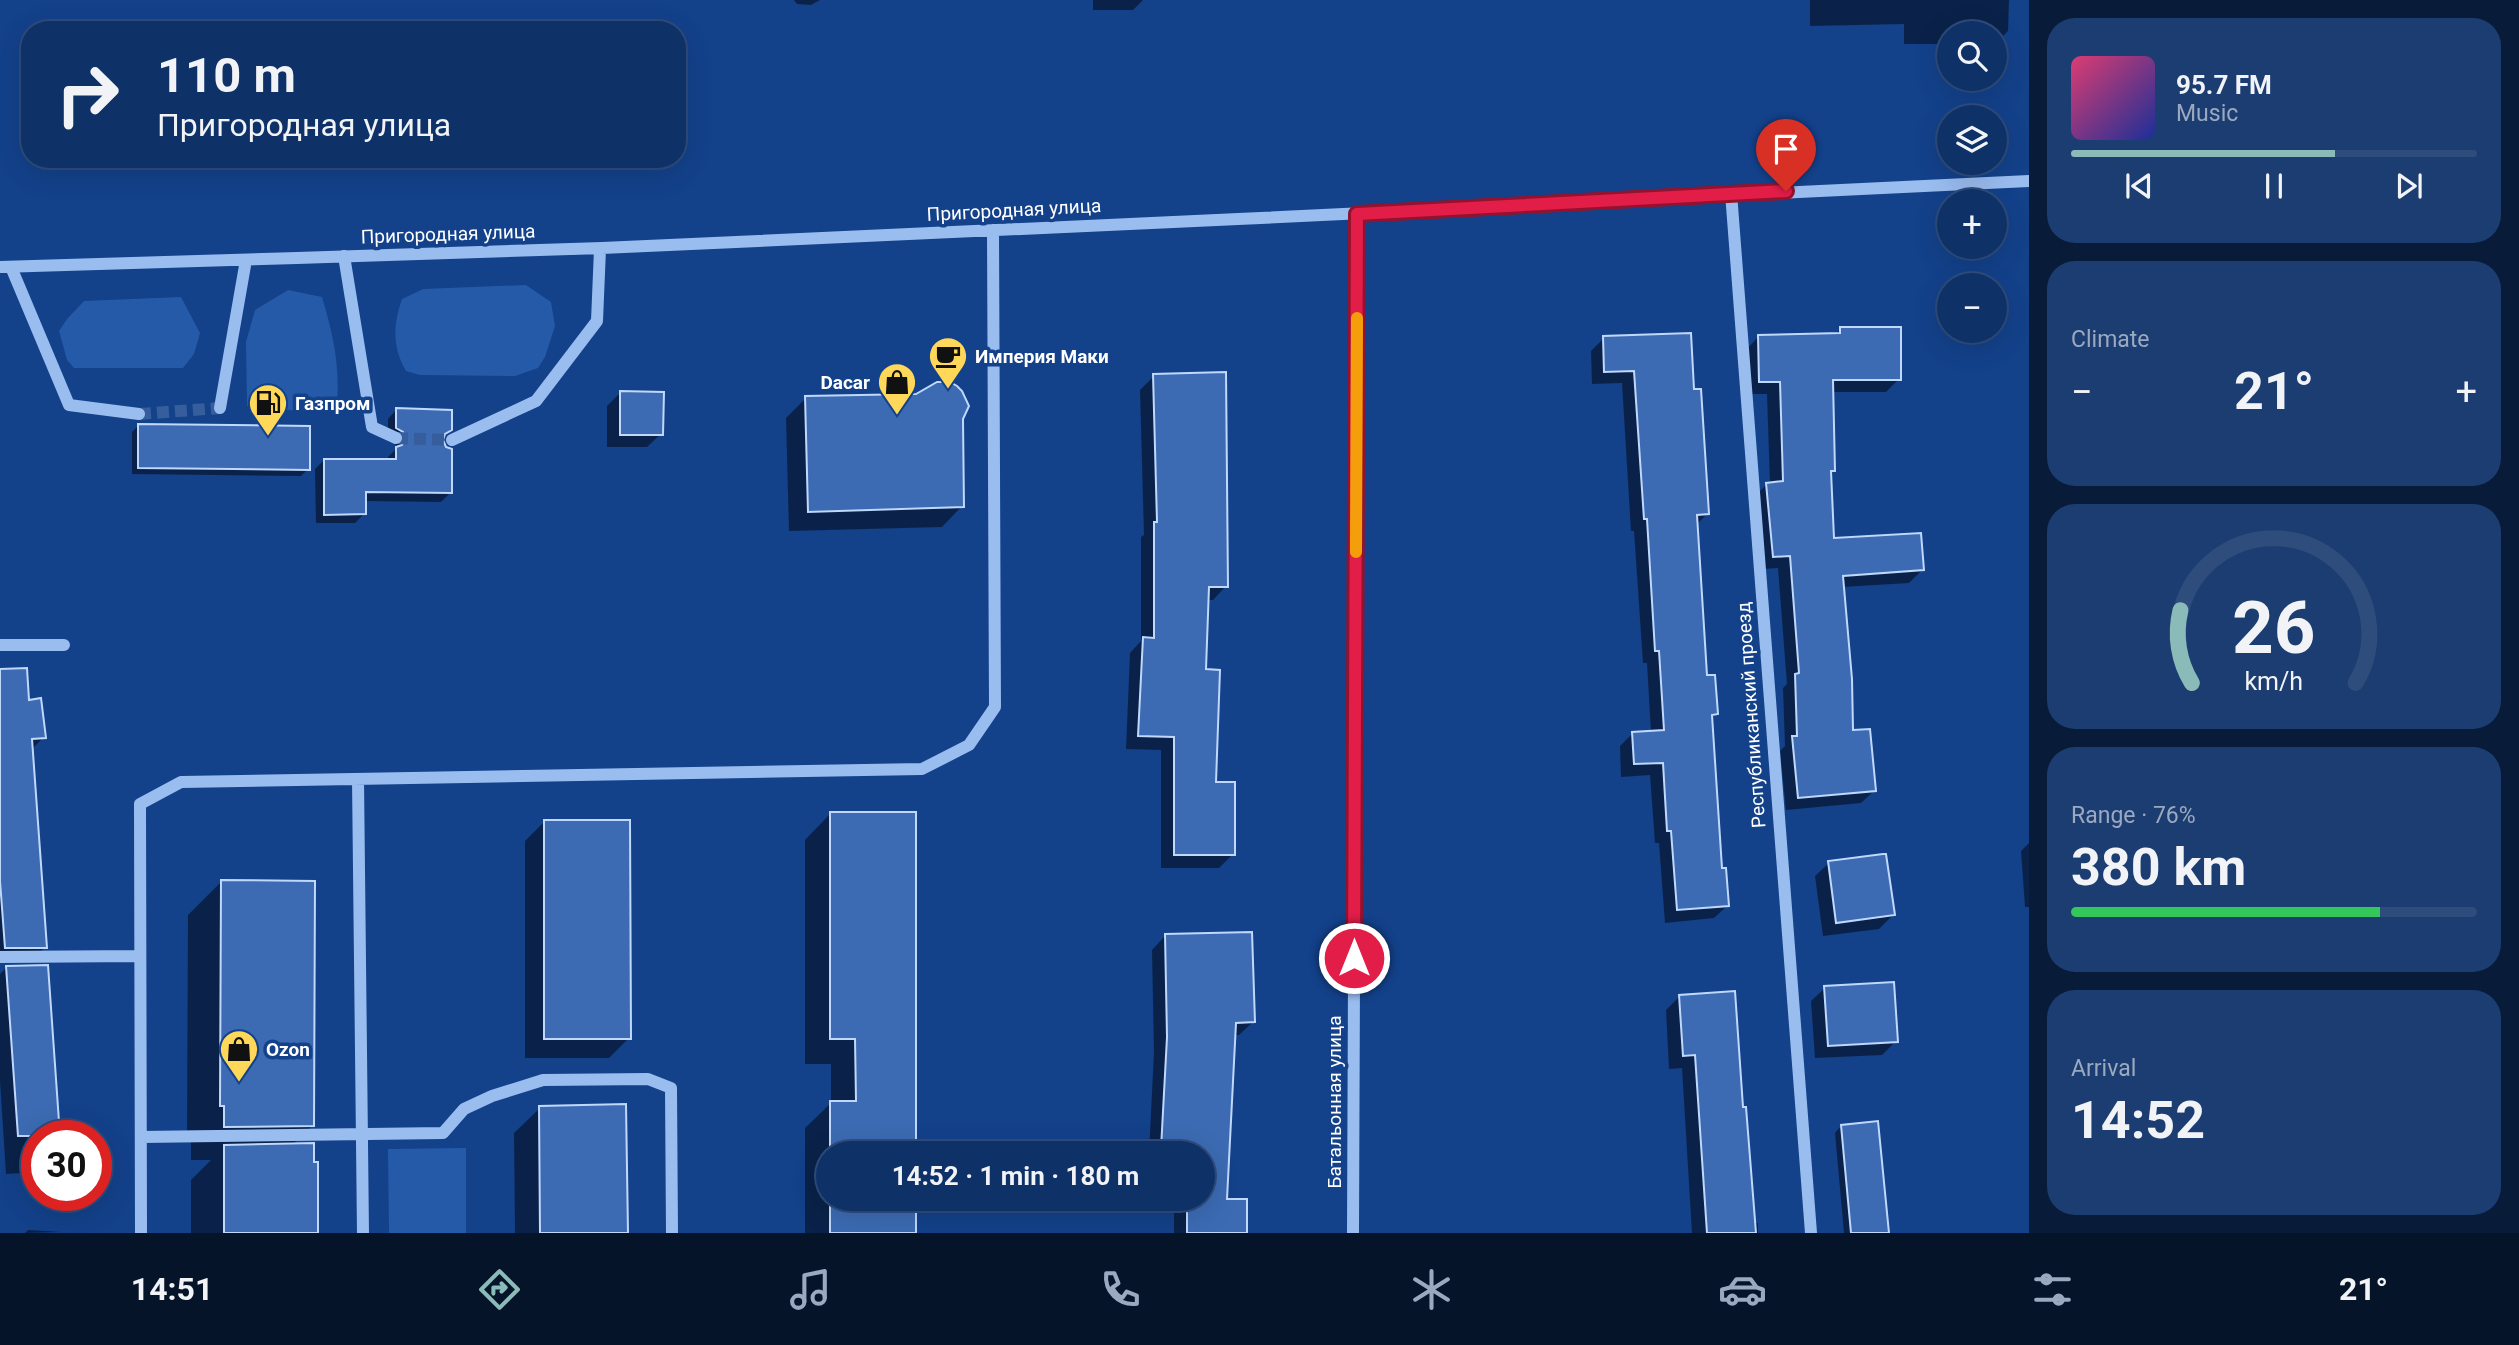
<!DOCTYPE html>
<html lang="en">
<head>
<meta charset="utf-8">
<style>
	:root { --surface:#0e3168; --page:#1c3d71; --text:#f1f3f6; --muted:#9ba9c0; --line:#2e4c7c; --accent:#8bbbb9 }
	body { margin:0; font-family:Roboto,sans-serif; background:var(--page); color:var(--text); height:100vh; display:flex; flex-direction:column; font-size:26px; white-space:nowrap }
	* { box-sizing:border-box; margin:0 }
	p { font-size:23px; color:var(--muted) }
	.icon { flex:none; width:38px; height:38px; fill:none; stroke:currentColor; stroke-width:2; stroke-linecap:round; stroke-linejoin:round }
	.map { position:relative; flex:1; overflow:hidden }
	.drawer { display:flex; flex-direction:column; gap:18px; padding:18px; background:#081b39; width:490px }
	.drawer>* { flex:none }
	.hud { position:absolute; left:21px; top:21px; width:665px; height:147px; border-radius:28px; box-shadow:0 7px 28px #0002,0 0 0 2px var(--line); background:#0e3168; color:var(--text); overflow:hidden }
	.tools { position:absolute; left:1937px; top:21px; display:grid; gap:14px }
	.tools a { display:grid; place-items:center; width:70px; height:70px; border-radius:50%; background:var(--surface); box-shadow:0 7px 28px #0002,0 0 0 2px var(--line); font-size:35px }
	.speed { position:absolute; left:21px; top:1120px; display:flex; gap:14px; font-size:35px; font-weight:700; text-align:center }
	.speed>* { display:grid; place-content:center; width:91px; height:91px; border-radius:50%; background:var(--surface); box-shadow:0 7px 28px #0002,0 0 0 2px var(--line); line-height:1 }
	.speed .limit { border:10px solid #d22; background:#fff; color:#111 }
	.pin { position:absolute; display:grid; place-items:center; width:60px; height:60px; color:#fff; margin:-72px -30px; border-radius:50% 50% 50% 0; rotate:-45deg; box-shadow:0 0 7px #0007 }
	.pin .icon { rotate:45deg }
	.me { position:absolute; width:77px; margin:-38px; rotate:0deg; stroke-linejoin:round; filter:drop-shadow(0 0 5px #0008) }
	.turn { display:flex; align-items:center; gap:24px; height:147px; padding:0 21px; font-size:32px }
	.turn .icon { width:91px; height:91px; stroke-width:2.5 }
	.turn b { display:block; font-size:49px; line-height:60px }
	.big { font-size:52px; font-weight:700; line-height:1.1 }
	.drawer .tile { flex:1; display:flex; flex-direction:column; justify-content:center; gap:10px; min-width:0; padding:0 24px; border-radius:28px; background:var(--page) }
	.drawer .dial { align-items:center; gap:0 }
	.dial svg { height:182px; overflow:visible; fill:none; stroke:var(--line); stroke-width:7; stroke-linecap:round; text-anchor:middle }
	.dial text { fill:var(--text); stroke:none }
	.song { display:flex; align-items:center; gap:21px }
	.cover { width:84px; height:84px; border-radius:10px; background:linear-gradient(135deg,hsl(340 70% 55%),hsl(230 70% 35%)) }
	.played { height:7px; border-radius:4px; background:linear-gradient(90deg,var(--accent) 65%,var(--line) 65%) }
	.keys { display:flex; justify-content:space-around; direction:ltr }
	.heat { display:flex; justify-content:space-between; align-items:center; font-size:38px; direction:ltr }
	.charge { height:10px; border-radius:5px; background:linear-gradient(90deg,#34c759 76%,var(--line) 0) }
	.trip { position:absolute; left:816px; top:1141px; width:399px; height:70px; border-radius:35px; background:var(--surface); box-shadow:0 7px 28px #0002,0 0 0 2px var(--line); font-weight:700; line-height:70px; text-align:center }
	.tabs { display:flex; height:112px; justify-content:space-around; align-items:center; background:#06142a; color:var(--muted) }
	.tabs .icon { width:49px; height:49px }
	.tabs .current { color:var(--accent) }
	.tabs b { font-size:32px; color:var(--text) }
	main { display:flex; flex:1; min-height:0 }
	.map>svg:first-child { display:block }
	.green { fill:#255aa9 }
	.shadow { fill:#0007 }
	.building { fill:#3c6bb3; stroke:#c0d8fc; stroke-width:2 }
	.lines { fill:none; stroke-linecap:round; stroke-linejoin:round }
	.minor-tunnel { stroke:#365e9c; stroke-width:12; stroke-dasharray:12 6; stroke-linecap:butt }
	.minor { stroke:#9abdf0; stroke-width:12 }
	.route-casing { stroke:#92132f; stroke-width:18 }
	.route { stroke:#e11d48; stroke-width:12 }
	.slow { stroke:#f59e0b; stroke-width:12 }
	.labels { text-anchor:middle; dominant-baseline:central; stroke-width:7; stroke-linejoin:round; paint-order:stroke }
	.street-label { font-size:19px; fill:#fff; stroke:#13418a }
	.poi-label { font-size:19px; font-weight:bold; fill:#fff; stroke:#13418a; text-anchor:start }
</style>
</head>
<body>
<main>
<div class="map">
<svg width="2029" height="1233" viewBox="0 0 2029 1233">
	<rect width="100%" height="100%" fill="#13418a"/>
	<!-- green -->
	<path class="green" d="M526,285L551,302L555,326L545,357L538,368L515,376L420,375L406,371C392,347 393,324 402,299L423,289Z
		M288,290L322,297C333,334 340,365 337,403L319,413L247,406L246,342L255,310Z
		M181,297L200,333L194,354L183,368H74L67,360L59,331L67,319L84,301Z
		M466,1148V1233H389L388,1149Z"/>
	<!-- shadow -->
	<path class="shadow" d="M794,0H820L811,5L797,4Z
		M1093,0H1143L1133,10H1093Z
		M1810,0H2009L2008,31L1995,44V33H1950V44H1904V24L1810,26Z
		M1841,329L1899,379L1886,392H1831L1833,470L1829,474L1832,540L1922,570L1909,583L1842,587L1852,732L1874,791L1861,803L1786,810L1780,751L1785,746L1783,688L1787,684L1778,568L1761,569L1754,497L1767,484H1770L1767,394H1747L1746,350L1758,337L1834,335Z
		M1604,338L1692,391L1707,514L1696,525L1706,677L1716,714L1710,719L1720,870L1728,905L1714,918L1665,923L1659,843H1655L1650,775L1621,777L1620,746L1633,733L1651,732L1647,663H1643L1634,531H1631L1622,383L1592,384L1591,351Z
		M1154,376L1226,586L1213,600H1207L1205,671L1214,784L1233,854L1219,868H1161V750L1126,749L1130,653L1141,641V537L1144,535L1140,390Z
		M620,393L661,434L647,447H607V406Z
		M806,398L961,419L962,506L942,527L789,531L786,418Z
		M396,410L450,430L442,437L450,493L441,502L364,501V514L355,523H316L315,469L324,460H388V457L397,448L394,441L388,437V419Z
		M139,425L308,469L301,476L132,474V432Z
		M0,705L44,737L31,750L45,947L31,961H0Z
		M914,813V1153H828V1199H914V1233H805V1128L831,1103V1064H805V840L830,814Z
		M545,821L629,1038L609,1058H525V841Z
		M2029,843V907H2025L2021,851Z
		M1829,863L1893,915L1879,929L1823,936L1815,876Z
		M221,882L313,1125L292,1145L316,1233H191V1180L211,1160H191V1139H187L188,915Z
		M1165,936L1253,1022L1239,1035H1234L1225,1201L1245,1233H1174V1199H1202V1153H1149L1154,1052L1152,950Z
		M7,967L37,1136V1172L6,1174L0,1081V974Z
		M1825,988L1896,1041L1882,1055L1815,1058L1811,1001Z
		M1679,997L1741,1109L1753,1223H1758V1233H1692L1682,1068L1669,1069L1666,1010Z
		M540,1108L626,1233H515L514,1133Z
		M1841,1126L1888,1233H1844L1835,1133Z
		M28,1230L61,1232L25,1233Z"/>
	<!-- building -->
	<path class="building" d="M1840,327H1901V380H1833L1835,471H1831L1834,538L1921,533L1924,570L1843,576L1852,679L1853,730L1870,729L1876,791L1798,798L1792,736H1797L1795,674L1799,673L1790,556L1773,557L1766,483L1783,481L1780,382H1759L1758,335L1840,333Z
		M1691,333L1694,389H1701L1709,514L1697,515L1707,675H1715L1718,714L1712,715L1722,868H1726L1729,906L1677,910L1671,831H1667L1663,763L1634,764L1632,732L1664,730L1659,651H1655L1647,519H1644L1634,371L1604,372L1603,336Z
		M1226,372L1228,587H1209L1206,669L1220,670L1216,782H1235V855H1174V737L1138,736L1143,637L1154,638V522H1157L1153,374Z
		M937,382H950L957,386L962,391L969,406L963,419L964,507L808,512L805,396L916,394Z
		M620,391L664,392L663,435H620Z
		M396,408L452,410V430L445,434L443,440L446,447L452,449V493L366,492V514L324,515V459H396V447L402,445L405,438L403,432L396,428Z
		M138,424L310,426V470L138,468Z
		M27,668L29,700L41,698L46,738L32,739L47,948H5L0,881V669Z
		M830,812H916V1153H830V1101H856L855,1039H830Z
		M544,820H630L631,1039H544Z
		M1883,854H1886L1895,915L1836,923L1828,861Z
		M221,880L315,881L314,1126L224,1127V1106H220Z
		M1252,932L1255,1022L1236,1023L1227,1199H1247V1233H1187V1199H1202V1153L1161,1149L1167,1037L1165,934Z
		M48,965L60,1136H18L6,966Z
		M1894,982L1898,1042L1828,1046L1824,986Z
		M1735,991L1743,1107H1746L1756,1233H1707L1695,1055L1683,1056L1679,995Z
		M626,1104L628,1233H540L539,1106Z
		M1878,1121L1889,1233H1851L1841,1125Z
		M314,1143V1162H318V1233H224V1145Z
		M830,1199H916V1233H830Z"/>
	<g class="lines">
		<!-- minor-tunnel -->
		<path class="minor-tunnel" d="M139,414L220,408
			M396,438L452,440"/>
		<!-- minor -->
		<path class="minor" d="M1731,193L1811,1233
			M344,256L372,427L396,438
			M0,267C201,260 401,256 602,248C1078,230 1553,201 2029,181
			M11,267L69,405L139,414
			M220,408L246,260
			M452,440L536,401L597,321L600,249
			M0,645H64
			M358,779L363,1233
			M0,957L140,956
			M141,1137L443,1133L464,1109L492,1096L543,1080L648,1079L671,1088L672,1233
			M141,1233L140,804L181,782L922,769L969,745L995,707L993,230
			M1353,1233L1357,214"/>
	</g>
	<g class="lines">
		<!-- route casing -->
		<g class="route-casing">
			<path id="route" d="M1354,958L1357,214L1786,191"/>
		</g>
		<!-- route -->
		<use href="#route" class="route"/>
		<!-- slow -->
		<path class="slow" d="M1356,552L1357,318"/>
	</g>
	<!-- icons -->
	<defs>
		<g id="cafe-pin" transform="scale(2.0125)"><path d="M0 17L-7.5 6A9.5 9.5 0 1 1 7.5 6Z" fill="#ffd759" stroke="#13418a"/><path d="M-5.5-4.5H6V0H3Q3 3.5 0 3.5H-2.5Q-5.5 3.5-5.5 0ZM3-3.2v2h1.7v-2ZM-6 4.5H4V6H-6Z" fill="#111"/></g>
		<g id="shop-pin" transform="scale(2.0125)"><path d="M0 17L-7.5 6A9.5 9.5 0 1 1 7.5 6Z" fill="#ffd759" stroke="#13418a"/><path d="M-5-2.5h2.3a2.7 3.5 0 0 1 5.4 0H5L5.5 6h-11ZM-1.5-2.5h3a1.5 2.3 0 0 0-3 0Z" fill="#111"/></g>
		<g id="fuel-pin" transform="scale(2.0125)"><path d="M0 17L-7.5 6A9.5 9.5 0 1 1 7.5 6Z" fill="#ffd759" stroke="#13418a"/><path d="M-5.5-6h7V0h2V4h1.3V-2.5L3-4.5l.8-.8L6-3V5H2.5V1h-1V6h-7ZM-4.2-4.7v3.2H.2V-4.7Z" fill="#111"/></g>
	</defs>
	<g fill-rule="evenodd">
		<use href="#cafe-pin" x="948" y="356"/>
		<use href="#shop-pin" x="897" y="382"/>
		<use href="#fuel-pin" x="268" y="403"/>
		<use href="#shop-pin" x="239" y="1049"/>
	</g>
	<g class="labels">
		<!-- street labels -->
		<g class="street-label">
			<text transform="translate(1014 210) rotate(-3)">Пригородная улица</text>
			<text transform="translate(448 234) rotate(-2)">Пригородная улица</text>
			<text transform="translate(1751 715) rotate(-94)">Республиканский проезд</text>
			<text transform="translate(1334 1102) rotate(-90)">Батальонная улица</text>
		</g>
		<!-- poi labels -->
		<g class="poi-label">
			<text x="975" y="356">Империя Маки</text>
			<text x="870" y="382" text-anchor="end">Dacar</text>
			<text x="295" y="403">Газпром</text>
			<text x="266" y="1049">Ozon</text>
		</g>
	</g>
</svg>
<div class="tools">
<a><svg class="icon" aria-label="search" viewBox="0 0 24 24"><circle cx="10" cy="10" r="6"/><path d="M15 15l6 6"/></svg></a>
<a><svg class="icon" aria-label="layers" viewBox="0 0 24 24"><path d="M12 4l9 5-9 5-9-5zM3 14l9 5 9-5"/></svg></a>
<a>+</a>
<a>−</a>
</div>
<div class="speed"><div class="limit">30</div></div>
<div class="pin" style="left:1786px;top:191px;background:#d93025"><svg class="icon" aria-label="arrive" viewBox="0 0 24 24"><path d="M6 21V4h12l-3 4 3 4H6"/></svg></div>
<svg class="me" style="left:1354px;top:958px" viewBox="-20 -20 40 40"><circle r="17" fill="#e11d48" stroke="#fff" stroke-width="3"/><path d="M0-11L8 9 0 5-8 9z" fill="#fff"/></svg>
<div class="trip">14:52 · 1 min · 180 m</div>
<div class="hud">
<div class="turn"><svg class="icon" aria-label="right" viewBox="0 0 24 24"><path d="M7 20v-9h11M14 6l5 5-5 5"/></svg><div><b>110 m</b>Пригородная улица</div></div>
</div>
</div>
<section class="drawer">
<div class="tile">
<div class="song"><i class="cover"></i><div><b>95.7 FM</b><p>Music</p></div></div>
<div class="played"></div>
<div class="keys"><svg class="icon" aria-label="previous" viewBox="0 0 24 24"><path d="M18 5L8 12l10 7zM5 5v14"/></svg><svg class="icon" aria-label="pause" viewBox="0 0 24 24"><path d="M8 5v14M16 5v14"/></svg><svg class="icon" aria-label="next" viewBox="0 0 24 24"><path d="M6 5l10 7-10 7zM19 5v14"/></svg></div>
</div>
<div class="tile"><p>Climate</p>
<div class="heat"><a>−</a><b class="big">21°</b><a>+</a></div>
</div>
<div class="tile dial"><svg viewBox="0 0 100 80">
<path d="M14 69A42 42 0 1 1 86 69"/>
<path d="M14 69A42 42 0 0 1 9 37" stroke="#8bbbb9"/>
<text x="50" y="56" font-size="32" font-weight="700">26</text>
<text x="50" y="72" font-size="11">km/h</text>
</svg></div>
<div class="tile"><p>Range · 76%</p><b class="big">380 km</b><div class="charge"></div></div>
<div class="tile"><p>Arrival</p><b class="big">14:52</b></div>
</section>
</main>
<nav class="tabs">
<b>14:51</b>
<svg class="icon current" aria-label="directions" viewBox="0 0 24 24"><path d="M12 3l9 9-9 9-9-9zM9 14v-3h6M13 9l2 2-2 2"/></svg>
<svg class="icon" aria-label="music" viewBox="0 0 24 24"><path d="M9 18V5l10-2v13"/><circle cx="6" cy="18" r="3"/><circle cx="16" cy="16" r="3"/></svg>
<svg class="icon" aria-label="phone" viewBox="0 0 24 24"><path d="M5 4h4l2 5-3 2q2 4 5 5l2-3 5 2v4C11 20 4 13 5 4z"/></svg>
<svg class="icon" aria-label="climate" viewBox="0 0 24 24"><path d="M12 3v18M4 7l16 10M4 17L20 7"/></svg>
<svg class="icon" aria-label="car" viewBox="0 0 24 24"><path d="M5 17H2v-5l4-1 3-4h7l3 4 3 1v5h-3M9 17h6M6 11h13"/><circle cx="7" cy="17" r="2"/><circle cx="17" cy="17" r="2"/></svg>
<svg class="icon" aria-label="filters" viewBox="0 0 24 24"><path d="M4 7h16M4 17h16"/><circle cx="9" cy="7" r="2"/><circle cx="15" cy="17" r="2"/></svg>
<b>21°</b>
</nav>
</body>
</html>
